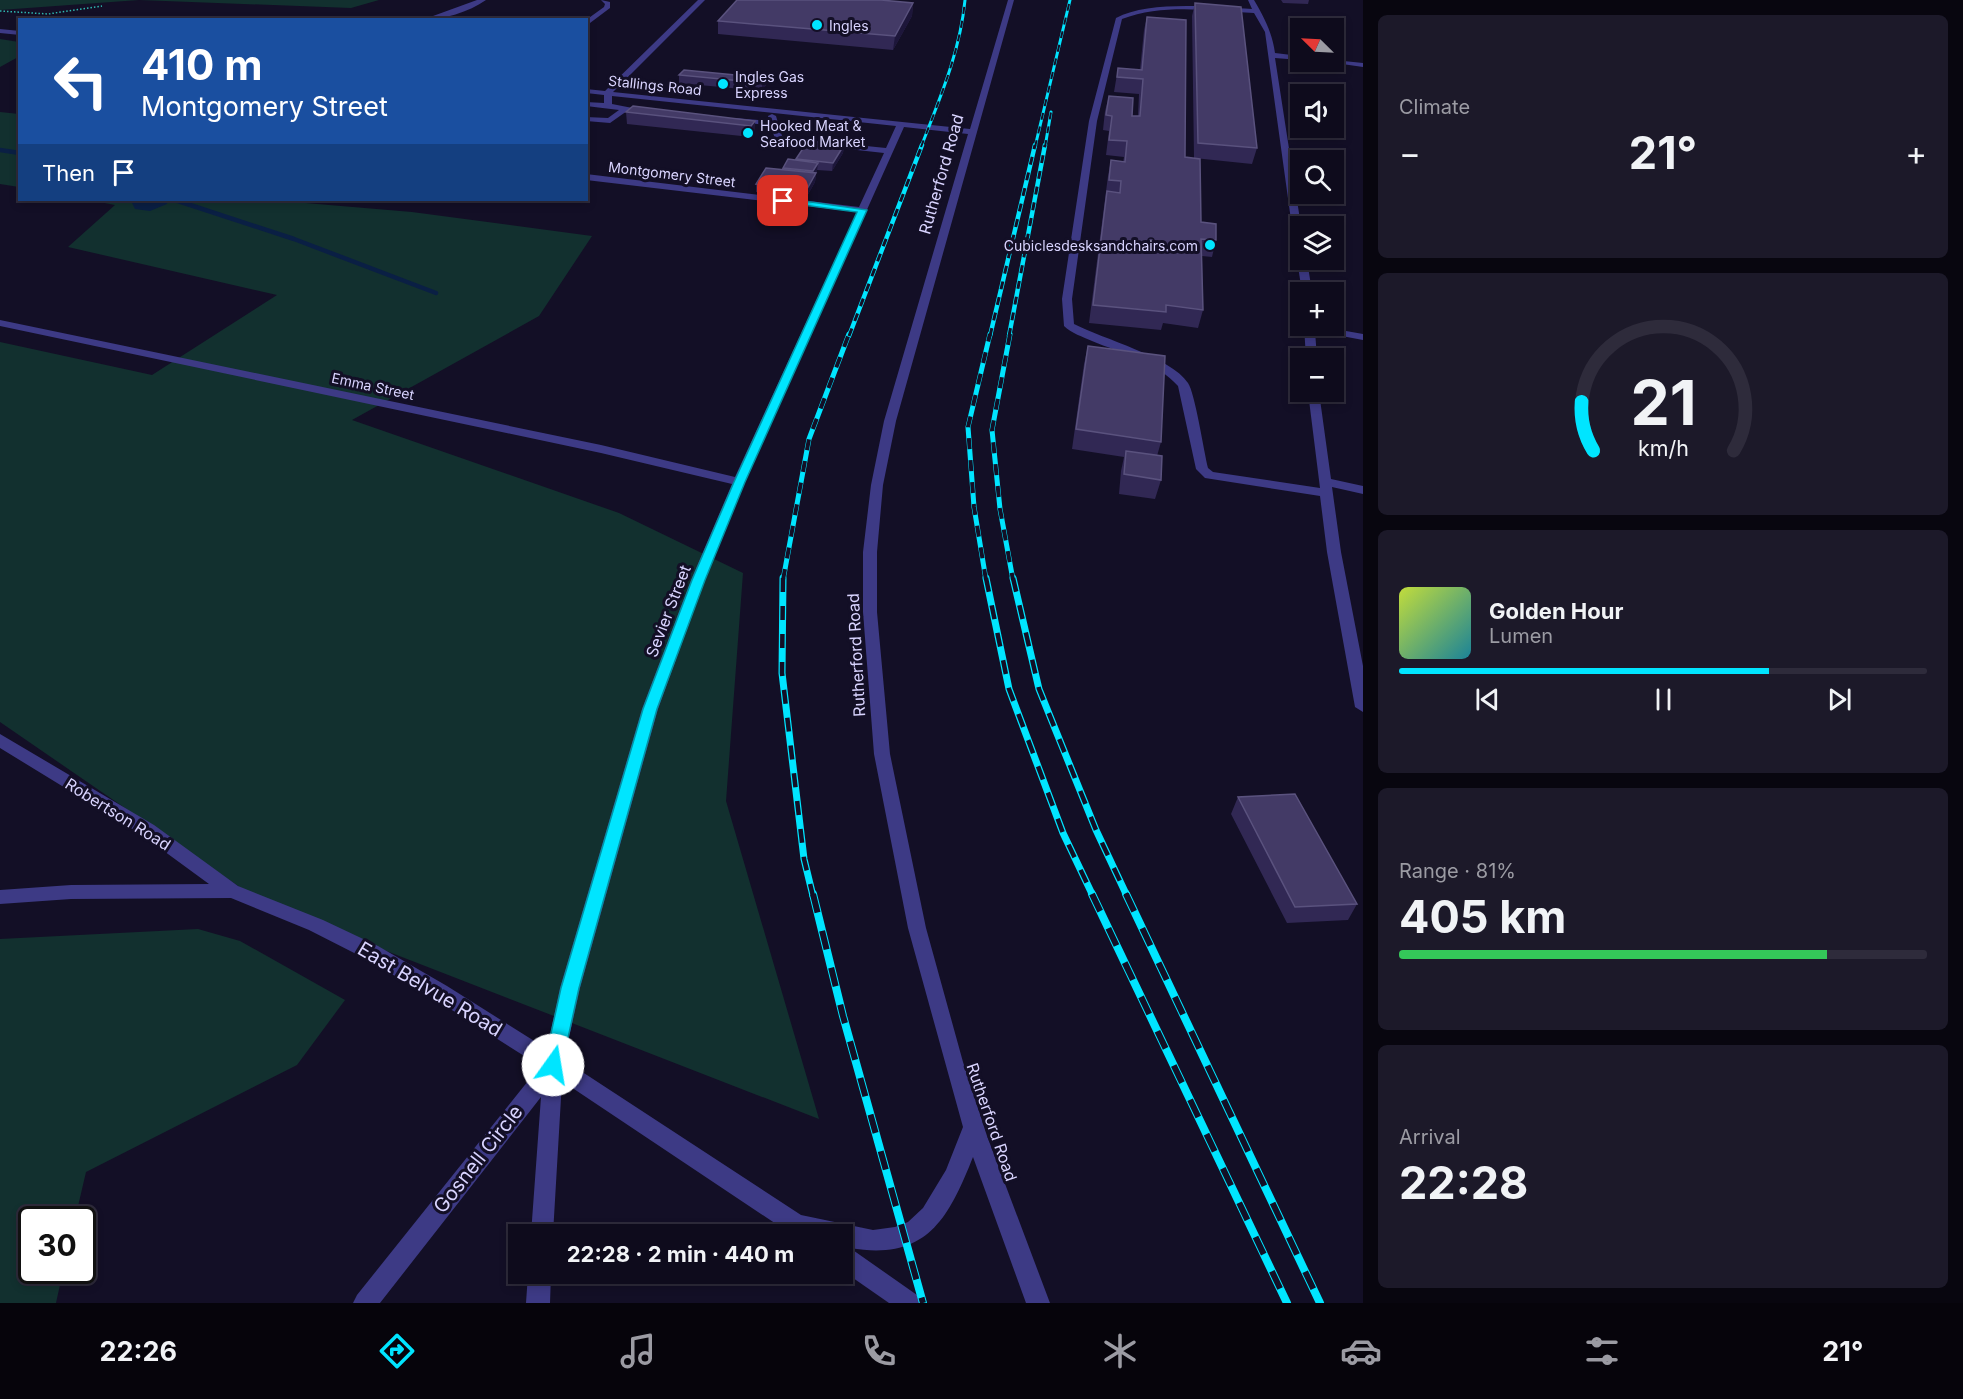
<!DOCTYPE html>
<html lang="en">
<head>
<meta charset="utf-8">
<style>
	:root { --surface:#0e0b1c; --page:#1c1929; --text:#f1f3f6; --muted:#9b9ba3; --line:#2e2b3b; --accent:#00e5ff }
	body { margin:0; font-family:Inter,sans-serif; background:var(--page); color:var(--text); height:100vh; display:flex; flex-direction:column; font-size:22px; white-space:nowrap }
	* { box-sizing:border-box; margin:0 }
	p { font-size:20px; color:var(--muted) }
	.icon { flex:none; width:33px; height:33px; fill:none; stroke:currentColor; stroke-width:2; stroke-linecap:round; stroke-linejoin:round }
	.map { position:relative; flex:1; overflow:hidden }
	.panel { display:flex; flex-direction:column; gap:15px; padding:15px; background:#08060f; width:600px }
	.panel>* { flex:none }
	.banner { position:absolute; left:18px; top:18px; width:570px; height:183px; border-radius:0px; box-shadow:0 3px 9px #0003,0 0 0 2px var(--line); background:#1a4fa0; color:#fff; overflow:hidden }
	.needle { width:39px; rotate:294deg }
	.fabs { position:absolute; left:1290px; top:18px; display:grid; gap:12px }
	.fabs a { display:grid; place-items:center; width:54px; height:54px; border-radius:0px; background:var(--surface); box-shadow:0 3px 9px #0003,0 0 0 2px var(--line); font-size:30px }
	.speed { position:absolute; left:18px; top:1206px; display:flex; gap:12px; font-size:30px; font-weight:700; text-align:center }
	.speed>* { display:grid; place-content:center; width:78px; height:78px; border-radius:50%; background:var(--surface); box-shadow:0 3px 9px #0003,0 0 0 2px var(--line); line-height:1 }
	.speed .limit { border:3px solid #111; border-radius:9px; background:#fff; color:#111 }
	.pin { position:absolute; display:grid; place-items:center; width:51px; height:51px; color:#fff; margin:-26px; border-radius:12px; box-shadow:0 3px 9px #0006 }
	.me { position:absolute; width:66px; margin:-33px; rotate:13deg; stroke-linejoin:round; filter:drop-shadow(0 0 4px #0008) }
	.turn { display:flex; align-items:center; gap:21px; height:126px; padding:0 24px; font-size:27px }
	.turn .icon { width:78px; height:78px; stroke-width:2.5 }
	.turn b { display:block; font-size:42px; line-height:51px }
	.then { display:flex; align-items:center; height:57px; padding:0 24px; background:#0003; gap:12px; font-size:22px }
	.big { font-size:45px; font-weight:700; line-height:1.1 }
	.panel .card { flex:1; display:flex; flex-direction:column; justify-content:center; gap:9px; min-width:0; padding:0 21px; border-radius:9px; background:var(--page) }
	.panel .dial { align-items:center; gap:0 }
	.dial svg { height:156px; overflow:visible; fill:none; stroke:var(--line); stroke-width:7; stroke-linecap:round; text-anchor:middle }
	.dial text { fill:var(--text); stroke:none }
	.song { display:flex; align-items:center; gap:18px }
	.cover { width:72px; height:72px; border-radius:9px; background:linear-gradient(135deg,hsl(70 70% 55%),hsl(190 70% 35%)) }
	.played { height:6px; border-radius:3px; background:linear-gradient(90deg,var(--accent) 70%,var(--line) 70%) }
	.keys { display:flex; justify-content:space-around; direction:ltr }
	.heat { display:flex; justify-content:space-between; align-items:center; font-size:33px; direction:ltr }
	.charge { height:9px; border-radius:4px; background:linear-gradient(90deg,#34c759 81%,var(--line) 0) }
	.trip { position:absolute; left:508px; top:1224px; width:345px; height:60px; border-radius:0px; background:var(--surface); box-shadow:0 3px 9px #0003,0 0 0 2px var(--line); font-weight:700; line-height:60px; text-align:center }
	.dock { display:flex; height:96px; justify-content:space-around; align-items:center; background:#06040b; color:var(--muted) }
	.dock .icon { width:42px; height:42px }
	.dock .on { color:var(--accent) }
	.dock b { font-size:27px; color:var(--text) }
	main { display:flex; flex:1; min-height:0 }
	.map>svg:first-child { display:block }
	.green { fill:#12302f }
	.water { fill:#0a1f44 }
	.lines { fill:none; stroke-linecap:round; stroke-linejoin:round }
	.stream { stroke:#0a1f44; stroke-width:4.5 }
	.path { stroke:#2fb8b0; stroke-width:1.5; stroke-dasharray:1.5 2; stroke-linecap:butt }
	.minor { fill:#3d3a85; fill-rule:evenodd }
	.rail-far4-casing { stroke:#00e5ff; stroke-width:3 }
	.rail-far3-casing { stroke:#00e5ff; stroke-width:4.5 }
	.rail-far2-casing { stroke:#00e5ff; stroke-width:5 }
	.rail-far1-casing { stroke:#00e5ff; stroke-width:7 }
	.rail-casing { stroke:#00e5ff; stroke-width:8 }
	.rail-far4 { stroke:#130f26; stroke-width:2; stroke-dasharray:7; stroke-linecap:butt }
	.rail-far3 { stroke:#130f26; stroke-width:3; stroke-dasharray:8; stroke-linecap:butt }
	.rail-far2 { stroke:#130f26; stroke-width:4; stroke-dasharray:11; stroke-linecap:butt }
	.rail-far1 { stroke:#130f26; stroke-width:4.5; stroke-dasharray:14; stroke-linecap:butt }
	.rail { stroke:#130f26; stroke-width:6; stroke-dasharray:19; stroke-linecap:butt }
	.wall { fill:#312854 }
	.shaded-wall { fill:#1d163a }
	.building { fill:#433a66; stroke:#5a527e; stroke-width:1.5 }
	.route { fill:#00e5ff; stroke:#0095a6; stroke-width:1.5 }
	.poi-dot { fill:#00e5ff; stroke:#130f26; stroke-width:2 }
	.labels { text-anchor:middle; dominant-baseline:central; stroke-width:6; stroke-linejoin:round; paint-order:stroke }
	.far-poi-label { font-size:14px; fill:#d9d4ff; stroke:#130f26; text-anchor:start }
	.far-street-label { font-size:14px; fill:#d9d4ff; stroke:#130f26 }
	.street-label { font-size:16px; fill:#d9d4ff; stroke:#130f26 }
	.near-street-label { font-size:20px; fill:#d9d4ff; stroke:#130f26 }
</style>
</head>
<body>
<main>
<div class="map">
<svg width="1363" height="1303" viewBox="0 0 1363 1303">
	<rect width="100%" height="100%" fill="#130f26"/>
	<!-- green -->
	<path class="green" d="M0,0H379L351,8L139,0L0,10Z
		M0,39L19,42L20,56L0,67Z
		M0,112L19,114V187L0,184Z
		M89,200H270L412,212L592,236L539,316L352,420L619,513L743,573L726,801L819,1119L263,903L0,722V342L152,375L277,295L68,247L115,205Z
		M198,929L240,941L345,1000L297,1065L86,1172L75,1219L32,1220V1270L63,1271L56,1303H0V939Z"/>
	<!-- water -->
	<path class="water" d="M125,200H168L167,204L150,211L135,209L131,201Z"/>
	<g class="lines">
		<!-- stream -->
		<path class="stream" d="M0,150L20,153
			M175,200L294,239L436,293"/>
		<!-- path -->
		<path class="path" d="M0,11L48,14L102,6"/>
		<!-- minor -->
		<path class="minor" d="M477,0H486C469,12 443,20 422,20Z
			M601,0L610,2V8L586,26V20L604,7L605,4Z
			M698,0H705L613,92L970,129L1008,0H1014L896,421L883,485L877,552V612L890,754L926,928L963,1062L987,1136L1050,1303H1026L973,1157C948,1220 926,1261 850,1248L917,1295L921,1303H889L843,1271V1234H791L562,1081L553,1234H531L541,1097L380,1303H353L357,1295L540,1066L433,998L364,958L309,930L231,898L71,899L0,904V890L71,885L209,884L142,835L0,748V734L154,825L238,886L323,920L378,946L447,986L547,1049L560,988L642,709L691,580L732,484L601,453L0,326V320L601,445L735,477L857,212L586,180V174L859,207L884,153L785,142L775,139L771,126L731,120L735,118L769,121L768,116L772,114L776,116L782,136L787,138L886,148L896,126L612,96V104L653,112L649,114L627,111L610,123L586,121V117L608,118L619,110L586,106V102L604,103V95L586,93V89L605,91ZM904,127L968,134L884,421L871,485L863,552V612L874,754L908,928L963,1127L946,1170L923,1208L908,1222L895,1227L873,1230L801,1215L564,1060L580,988L658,709L705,580L745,482Z
			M1248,0H1254C1264,17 1272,32 1275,53L1300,56V60L1275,58L1301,226L1300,252L1295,249L1265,32L1254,13C1211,11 1164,3 1122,19L1097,121L1072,299L1074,324C1103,339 1171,357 1188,383C1195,393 1204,452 1208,468L1213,472L1320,488L1308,392H1319L1331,479L1363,486V494L1332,487L1341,552L1363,666V712L1355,707L1327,552L1320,496L1205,478L1196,469L1178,386C1157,362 1121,353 1092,341C1083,337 1071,333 1064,326L1062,299L1089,121L1116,18C1149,0 1214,7 1252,9Z
			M163,17L171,19L172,20H160Z
			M0,29L20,31V35L0,33Z
			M1334,60L1363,63V67L1328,62Z
			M1300,257V260H1307L1312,292H1302L1297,260Z
			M1304,326H1318L1363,334V340L1315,331L1317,358H1306Z
			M528,1274H551L550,1303H526Z"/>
		<!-- rail-far4 casing -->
		<g class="rail-far4-casing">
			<path id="rail-far4" d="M921,147C940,98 960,52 965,0
				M1035,147L1070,0
				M1045,147L1051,112"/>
		</g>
		<!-- rail-far3 casing -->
		<g class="rail-far3-casing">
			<path id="rail-far3" d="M849,336L922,145
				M990,336L1035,145
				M1009,336L1045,145"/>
		</g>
		<!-- rail-far2 casing -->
		<g class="rail-far2-casing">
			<path id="rail-far2" d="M1010,334L992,430L1000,509L1013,580
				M783,580L809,439L849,334
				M986,580L974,507L968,427L990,334"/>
		</g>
		<!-- rail-far1 casing -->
		<g class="rail-far1-casing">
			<path id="rail-far1" d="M783,578L782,673L804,859L813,896
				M986,578L1009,689L1063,833L1093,896
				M1013,578L1039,689L1096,830L1127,896"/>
		</g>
		<!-- rail casing -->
		<g class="rail-casing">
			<path id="rail" d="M813,894L843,1016L923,1303
				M1092,894L1287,1303
				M1126,894L1320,1303"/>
		</g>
		<!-- rail-far4 -->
		<use href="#rail-far4" class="rail-far4"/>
		<!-- rail-far3 -->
		<use href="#rail-far3" class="rail-far3"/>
		<!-- rail-far2 -->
		<use href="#rail-far2" class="rail-far2"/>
		<!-- rail-far1 -->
		<use href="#rail-far1" class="rail-far1"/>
		<!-- rail -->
		<use href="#rail" class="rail"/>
	</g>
	<!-- wall -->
	<path class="wall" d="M1281,0H1309L1308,4L1283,3Z
		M913,3L912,16L893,50L718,34V21Z
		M1195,3L1257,148L1252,164L1194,158L1192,16Z
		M1147,17L1185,157L1201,222L1216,240L1212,257L1202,256L1203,310L1198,328L1163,323L1161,330L1089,323L1108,176L1111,160L1123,162L1124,157L1106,155L1109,131L1103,130L1105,111L1109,96L1132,116H1138L1139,94L1114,92L1118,68L1140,70L1144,30Z
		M679,75L767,78L766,85L762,91L679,83Z
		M626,112L755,121L754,133L751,137L627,124Z
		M844,145L843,153L832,171L817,170L816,173L815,182L806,198L756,192V184L782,170L783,168L796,160V159Z
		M1088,346L1161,442L1157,456L1161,480L1155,499L1119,494L1121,471L1124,457L1072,449L1084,364Z
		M1238,797L1357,904L1348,920L1287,923L1231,814Z"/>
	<!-- shaded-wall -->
	<path class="shaded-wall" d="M913,3L912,16L893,50L895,36Z
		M767,78L766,85L762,91V83Z
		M755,121L754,133L751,137V126Z
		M844,145L843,153L832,171L833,163Z
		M818,163L817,171L812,180L813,171Z
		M816,173L815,182L806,198L807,189Z"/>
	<!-- building -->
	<path class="building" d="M737,0H881L913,3L895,36L718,21Z
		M1195,3L1241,7L1257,148L1198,143Z
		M1147,17L1186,20L1185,157L1200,159L1201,222L1216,224V240L1201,239L1203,310L1166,305V312L1093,305L1107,191L1120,193L1121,181L1109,180L1111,160L1125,162L1127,141L1109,140L1112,116L1106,115L1109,96L1133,98L1132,116H1140L1143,79L1117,77L1118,68L1142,70Z
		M684,70L767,78L762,83L679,75Z
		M633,106L755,121L751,126L626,112Z
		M808,141L844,145L833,163L796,159Z
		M788,159L818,163L813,171L783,168Z
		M766,168L816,173L807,189L756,184Z
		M1088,346L1165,356L1161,442L1076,429Z
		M1126,451L1162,456L1161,480L1124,474Z
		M1295,794L1357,904L1295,907L1238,797Z"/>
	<!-- route -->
	<path class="route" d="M783,198L867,210L745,482L705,580L657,709L579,988L562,1065L559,1070L553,1073L546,1070L544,1065L561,988L643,709L692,580L734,482L857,212L780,202Z"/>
	<!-- markers -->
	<g class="poi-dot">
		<circle cx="817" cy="25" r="6"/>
		<circle cx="723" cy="84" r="6"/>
		<circle cx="748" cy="133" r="6"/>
		<circle cx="1210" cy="245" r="6"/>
	</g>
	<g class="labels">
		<!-- far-poi labels -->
		<g class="far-poi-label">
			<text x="829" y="25">Ingles</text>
			<text x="735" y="76">Ingles Gas<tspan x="735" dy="16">Express</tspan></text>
			<text x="760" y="125">Hooked Meat &amp;<tspan x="760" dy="16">Seafood Market</tspan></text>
			<text x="1198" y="245" text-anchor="end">Cubiclesdesksandchairs.com</text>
		</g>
		<!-- far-street labels -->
		<g class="far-street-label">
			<text transform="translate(655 85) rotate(6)">Stallings Road</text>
			<text transform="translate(672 174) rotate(7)">Montgomery Street</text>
			<text transform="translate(373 386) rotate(12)">Emma Street</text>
		</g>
		<!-- street labels -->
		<g class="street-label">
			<text transform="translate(941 174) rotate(-74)">Rutherford Road</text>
			<text transform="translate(668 611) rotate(-69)">Sevier Street</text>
			<text transform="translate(856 655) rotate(-93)">Rutherford Road</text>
			<text transform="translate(118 814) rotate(32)">Robertson Road</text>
			<text transform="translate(992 1122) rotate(71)">Rutherford Road</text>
		</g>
		<!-- near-street labels -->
		<g class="near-street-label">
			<text transform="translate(430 989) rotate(31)">East Belvue Road</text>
			<text transform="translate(478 1159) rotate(-52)">Gosnell Circle</text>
		</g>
	</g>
</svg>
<div class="fabs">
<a><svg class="needle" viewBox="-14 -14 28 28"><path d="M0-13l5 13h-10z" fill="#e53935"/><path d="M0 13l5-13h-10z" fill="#9b9ba3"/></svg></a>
<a><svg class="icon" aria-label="sound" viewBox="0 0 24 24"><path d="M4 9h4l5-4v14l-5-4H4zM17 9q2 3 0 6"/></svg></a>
<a><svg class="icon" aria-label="search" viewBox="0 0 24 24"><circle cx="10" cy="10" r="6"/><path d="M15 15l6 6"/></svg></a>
<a><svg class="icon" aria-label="layers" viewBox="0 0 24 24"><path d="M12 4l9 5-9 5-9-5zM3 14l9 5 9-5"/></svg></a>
<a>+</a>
<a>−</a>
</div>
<div class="speed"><div class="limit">30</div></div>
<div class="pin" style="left:783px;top:201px;background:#d93025"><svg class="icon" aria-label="arrive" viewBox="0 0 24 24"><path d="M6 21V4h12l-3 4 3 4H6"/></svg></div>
<svg class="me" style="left:553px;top:1065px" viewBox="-20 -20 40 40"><circle r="19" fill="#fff"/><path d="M0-13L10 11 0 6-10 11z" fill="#00e5ff"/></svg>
<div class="trip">22:28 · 2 min · 440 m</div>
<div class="banner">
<div class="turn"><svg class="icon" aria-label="left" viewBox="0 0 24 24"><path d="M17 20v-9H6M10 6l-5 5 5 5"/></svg><div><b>410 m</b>Montgomery Street</div></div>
<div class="then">Then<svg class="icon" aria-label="arrive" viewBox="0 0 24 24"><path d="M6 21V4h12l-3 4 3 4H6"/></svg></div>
</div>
</div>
<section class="panel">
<div class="card"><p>Climate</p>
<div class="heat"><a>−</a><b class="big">21°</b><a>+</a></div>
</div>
<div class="card dial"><svg viewBox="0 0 100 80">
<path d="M14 69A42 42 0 1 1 86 69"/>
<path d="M14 69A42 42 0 0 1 8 44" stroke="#00e5ff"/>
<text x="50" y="56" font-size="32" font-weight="700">21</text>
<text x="50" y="72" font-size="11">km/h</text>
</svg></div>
<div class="card">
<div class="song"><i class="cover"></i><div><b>Golden Hour</b><p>Lumen</p></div></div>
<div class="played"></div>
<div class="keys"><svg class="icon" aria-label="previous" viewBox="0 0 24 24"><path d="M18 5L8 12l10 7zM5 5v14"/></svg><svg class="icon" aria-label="pause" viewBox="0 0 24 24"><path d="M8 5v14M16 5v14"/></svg><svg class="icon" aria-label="next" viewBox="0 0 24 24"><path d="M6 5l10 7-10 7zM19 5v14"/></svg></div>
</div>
<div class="card"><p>Range · 81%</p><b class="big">405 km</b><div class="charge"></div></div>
<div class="card"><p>Arrival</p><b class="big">22:28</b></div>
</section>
</main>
<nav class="dock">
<b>22:26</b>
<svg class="icon on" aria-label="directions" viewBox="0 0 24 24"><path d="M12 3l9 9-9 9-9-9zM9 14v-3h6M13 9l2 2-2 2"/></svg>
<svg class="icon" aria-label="music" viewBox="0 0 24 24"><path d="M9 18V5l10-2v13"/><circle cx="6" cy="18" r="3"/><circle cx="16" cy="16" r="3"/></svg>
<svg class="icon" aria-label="phone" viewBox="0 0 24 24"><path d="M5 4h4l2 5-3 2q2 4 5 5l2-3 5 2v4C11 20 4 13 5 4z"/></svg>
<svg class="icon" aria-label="climate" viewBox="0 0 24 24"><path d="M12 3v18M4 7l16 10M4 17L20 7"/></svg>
<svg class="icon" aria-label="car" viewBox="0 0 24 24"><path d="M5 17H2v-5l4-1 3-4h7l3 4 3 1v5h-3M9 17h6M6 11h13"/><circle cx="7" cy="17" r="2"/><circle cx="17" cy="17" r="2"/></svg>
<svg class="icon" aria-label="filters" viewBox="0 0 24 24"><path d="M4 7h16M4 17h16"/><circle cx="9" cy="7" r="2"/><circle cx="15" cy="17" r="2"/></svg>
<b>21°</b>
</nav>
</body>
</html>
